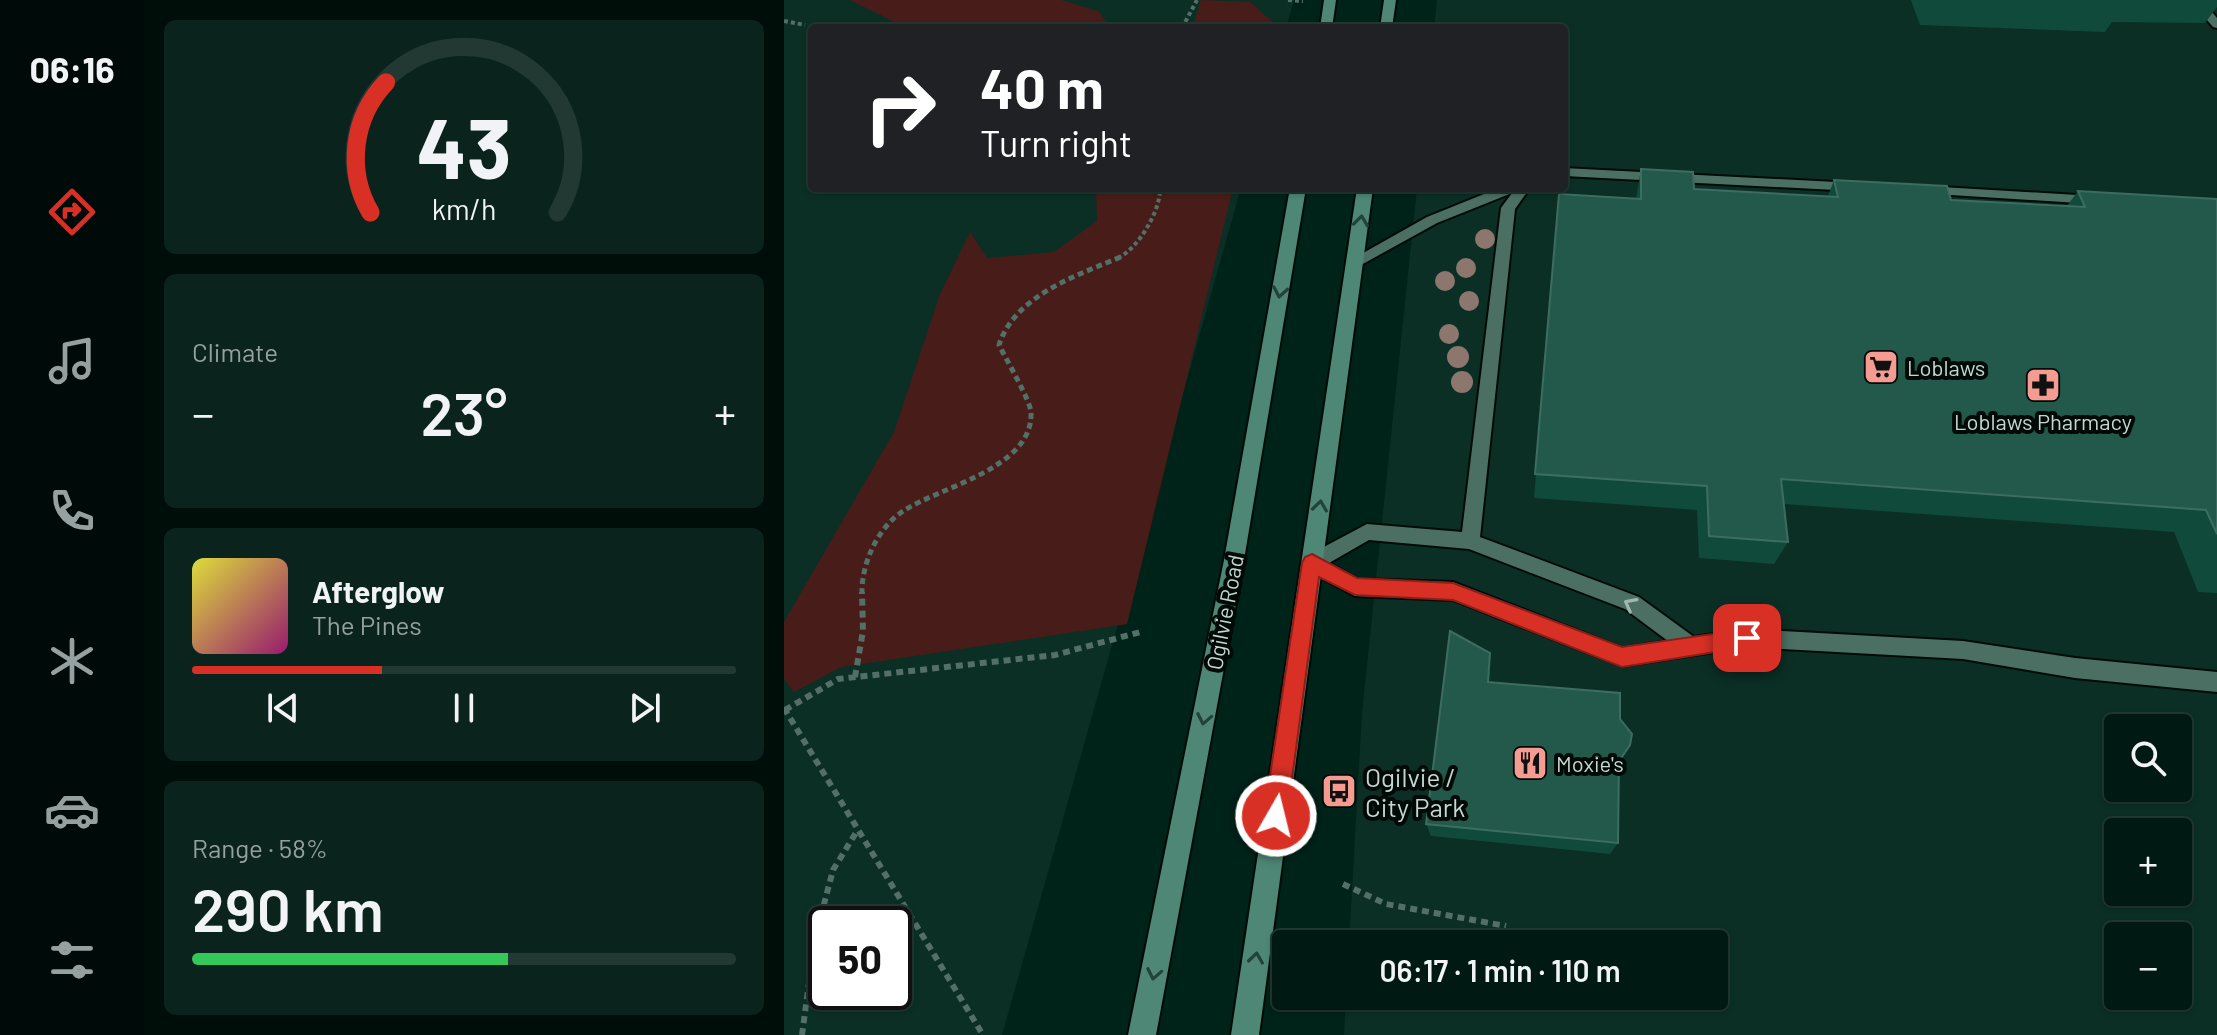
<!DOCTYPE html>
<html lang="en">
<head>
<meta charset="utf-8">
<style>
	:root { --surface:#001a13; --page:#0a231c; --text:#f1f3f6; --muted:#95a1a0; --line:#223833; --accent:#d93025 }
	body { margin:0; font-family:Barlow,sans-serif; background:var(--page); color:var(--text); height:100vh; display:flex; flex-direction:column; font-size:30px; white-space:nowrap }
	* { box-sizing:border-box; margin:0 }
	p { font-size:26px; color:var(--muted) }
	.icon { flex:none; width:44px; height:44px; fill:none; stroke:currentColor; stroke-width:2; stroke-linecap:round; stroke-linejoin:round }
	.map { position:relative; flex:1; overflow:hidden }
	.panel { display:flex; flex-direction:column; gap:20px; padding:20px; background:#000e0a; width:640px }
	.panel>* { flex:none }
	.hud { position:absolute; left:24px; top:24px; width:760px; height:168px; border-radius:8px; box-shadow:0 2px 6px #0004,0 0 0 2px var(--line); background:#202124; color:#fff; overflow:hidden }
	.buttons { position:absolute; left:1320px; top:714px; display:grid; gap:16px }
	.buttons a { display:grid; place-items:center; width:88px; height:88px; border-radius:8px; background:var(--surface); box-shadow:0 2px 6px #0004,0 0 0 2px var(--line); font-size:40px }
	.speed { position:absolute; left:24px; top:906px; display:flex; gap:16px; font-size:40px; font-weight:700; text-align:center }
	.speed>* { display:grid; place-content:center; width:104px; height:104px; border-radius:50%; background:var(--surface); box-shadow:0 2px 6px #0004,0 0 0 2px var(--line); line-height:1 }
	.speed .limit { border:4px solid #111; border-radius:12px; background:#fff; color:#111 }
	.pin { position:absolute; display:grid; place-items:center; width:68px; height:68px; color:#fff; margin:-34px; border-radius:16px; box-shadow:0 4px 12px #0006 }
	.me { position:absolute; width:88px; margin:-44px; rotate:8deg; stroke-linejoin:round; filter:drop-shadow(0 0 6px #0008) }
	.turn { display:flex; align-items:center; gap:28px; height:168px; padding:0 40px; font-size:36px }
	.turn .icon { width:104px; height:104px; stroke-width:2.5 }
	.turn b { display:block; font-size:56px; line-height:68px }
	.big { font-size:60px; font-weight:600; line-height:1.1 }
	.panel .widget { flex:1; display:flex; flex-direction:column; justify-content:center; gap:12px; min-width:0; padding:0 28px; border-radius:12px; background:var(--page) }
	.panel .dial { align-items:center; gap:0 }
	.dial svg { height:208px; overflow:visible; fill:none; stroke:var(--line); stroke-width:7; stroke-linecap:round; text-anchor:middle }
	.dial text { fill:var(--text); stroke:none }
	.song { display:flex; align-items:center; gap:24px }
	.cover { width:96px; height:96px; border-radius:12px; background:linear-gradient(135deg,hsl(60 70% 55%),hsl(320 70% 35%)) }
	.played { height:8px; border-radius:4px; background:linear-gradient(90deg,var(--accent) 35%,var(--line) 35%) }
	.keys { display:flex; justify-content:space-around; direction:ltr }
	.heat { display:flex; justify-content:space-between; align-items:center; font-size:44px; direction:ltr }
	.charge { height:12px; border-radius:6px; background:linear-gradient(90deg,#34c759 58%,var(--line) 0) }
	.trip { position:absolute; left:488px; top:930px; width:456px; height:80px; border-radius:8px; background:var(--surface); box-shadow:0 2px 6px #0004,0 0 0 2px var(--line); font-weight:600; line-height:80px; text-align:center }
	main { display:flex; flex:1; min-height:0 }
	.tabs { display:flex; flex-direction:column; width:144px; justify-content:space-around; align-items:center; background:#000a08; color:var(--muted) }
	.tabs .icon { width:56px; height:56px }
	.tabs .on { color:var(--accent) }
	.tabs b { font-size:36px; color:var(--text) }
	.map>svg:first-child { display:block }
	.built { fill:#0b2f25; fill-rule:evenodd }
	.green { fill:#481d19 }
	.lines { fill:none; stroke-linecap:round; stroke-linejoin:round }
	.service-casing { stroke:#000b05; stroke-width:4 }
	.secondary-casing { stroke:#000b05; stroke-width:4 }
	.path-far2 { stroke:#536f66; stroke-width:4; stroke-dasharray:4 3; stroke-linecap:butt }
	.path-far1 { stroke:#536f66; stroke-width:5; stroke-dasharray:6 4; stroke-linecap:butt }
	.path { stroke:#536f66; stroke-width:6; stroke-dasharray:7 5; stroke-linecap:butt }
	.service { fill:#4b7063; fill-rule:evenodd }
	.secondary { fill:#4e8775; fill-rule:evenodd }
	.tree { fill:#8c766d }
	.wall { fill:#104a3b }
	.shaded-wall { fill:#013427 }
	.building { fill:#23594b; stroke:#3c6d60; stroke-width:2 }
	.oneway { stroke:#234238 }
	.oneway2 { stroke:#a0b8af }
	.route { fill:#d93025; stroke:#8d1f18; stroke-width:2 }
	.labels { text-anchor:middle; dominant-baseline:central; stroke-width:8; stroke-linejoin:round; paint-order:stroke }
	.poi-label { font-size:22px; fill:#c4d7d0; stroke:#000906; text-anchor:start }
	.street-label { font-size:22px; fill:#c4d7d0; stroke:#000906 }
	.near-poi-label { font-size:26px; fill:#c4d7d0; stroke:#000906; text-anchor:start }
</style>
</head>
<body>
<main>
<nav class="tabs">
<b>06:16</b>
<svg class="icon on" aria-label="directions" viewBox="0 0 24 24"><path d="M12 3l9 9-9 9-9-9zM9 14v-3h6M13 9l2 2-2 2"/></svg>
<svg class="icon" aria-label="music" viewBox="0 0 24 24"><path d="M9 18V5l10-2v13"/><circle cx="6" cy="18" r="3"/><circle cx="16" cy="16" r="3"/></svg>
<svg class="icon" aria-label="phone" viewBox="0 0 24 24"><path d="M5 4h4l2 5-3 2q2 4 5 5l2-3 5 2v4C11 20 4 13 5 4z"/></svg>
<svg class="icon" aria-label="climate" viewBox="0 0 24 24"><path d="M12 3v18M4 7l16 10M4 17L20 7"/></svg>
<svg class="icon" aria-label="car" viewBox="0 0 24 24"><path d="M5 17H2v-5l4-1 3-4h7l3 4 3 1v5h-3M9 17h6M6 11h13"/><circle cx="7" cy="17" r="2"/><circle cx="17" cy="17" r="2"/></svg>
<svg class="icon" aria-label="filters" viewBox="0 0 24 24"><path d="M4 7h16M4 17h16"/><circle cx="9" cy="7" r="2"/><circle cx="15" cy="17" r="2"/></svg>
</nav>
<section class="panel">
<div class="widget dial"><svg viewBox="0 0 100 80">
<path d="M14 69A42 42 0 1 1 86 69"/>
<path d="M14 69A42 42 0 0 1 20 19" stroke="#d93025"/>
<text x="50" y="56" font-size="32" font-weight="700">43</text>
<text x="50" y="72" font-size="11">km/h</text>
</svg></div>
<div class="widget"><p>Climate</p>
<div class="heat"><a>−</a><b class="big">23°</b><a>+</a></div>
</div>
<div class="widget">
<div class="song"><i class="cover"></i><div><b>Afterglow</b><p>The Pines</p></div></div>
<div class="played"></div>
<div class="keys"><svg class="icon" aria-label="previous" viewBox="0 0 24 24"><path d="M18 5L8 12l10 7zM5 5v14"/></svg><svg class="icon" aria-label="pause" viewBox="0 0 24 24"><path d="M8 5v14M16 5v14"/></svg><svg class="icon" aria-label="next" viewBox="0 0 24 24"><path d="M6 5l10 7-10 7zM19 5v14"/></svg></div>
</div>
<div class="widget"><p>Range · 58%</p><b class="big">290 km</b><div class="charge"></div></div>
</section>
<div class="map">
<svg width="1433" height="1035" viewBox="0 0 1433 1035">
	<rect width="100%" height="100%" fill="#002319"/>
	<!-- built -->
	<path class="built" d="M0,0H510L502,28H28V188H457L218,1035H0ZM42,924H110V992H42Z
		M653,0H1433V1035H560L562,996H930V944H565L578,713L633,188H780V28H650ZM1334,728H1394V788H1334ZM1334,832H1394V892H1334ZM1334,936H1394V996H1334Z"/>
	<!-- green -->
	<path class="green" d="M66,0H277L314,11L327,28H123Z
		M417,0L466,2L489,22L488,28H408Z
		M312,188H449L343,624L57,667L10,692L0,679V622L110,432L156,294L186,232L203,258L270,252L313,221Z"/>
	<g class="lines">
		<!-- service casing -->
		<g class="service-casing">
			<path id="service" d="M1406,0H1418L1433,18V28L1429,27Z
				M780,168L1071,183L1078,187L1071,191L780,176Z
				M1140,186L1310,196L1317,200L1310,204L1135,193V187Z
				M715,188H746L731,209L696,537L855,597L910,637L963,629L1179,641L1291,658L1433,672V692L1291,678L1179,659L963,647L838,666L669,600L571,596L521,569L519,563L521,557L583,524L678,532L717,208L728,193L653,223L577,265H567L565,261L643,217ZM585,540L685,549L841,609L884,641L838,648L669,582L573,579L545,563Z"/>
		</g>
		<!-- secondary casing -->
		<g class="secondary-casing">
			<path id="secondary" d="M540,0H552L548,28H536Z
				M600,0H612L608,28H596Z
				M506,188H522L460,560L372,1035H344L440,560Z
				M573,188H589L475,1035H447Z"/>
		</g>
		<!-- path-far2 -->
		<path class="path-far2" d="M504,0L519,1
			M0,21L21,25
			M398,28L413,0
			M334,258C354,249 377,210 376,188"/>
		<!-- path-far1 -->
		<path class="path-far1" d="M78,594C77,564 94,526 121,510C156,487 250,468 247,412C246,400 222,359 215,345C231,295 294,275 339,256"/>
		<!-- path -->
		<path class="path" d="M71,677L79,631L78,592
			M0,708L199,1035
			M1,710L54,679L271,655L360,631
			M559,884L602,904L722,926
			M18,1035L31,938L49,870L73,831"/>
		<!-- service -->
		<use href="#service" class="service"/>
		<!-- secondary -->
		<use href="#secondary" class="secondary"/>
	</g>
	<!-- trees -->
	<g class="tree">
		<circle cx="701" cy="239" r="10"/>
		<circle cx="682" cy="268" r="10"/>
		<circle cx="661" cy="281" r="10"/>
		<circle cx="685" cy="301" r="10"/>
		<circle cx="665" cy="334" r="10"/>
		<circle cx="674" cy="357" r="11"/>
		<circle cx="678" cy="382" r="11"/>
	</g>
	<!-- wall -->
	<path class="wall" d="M1127,0H1433V7L1421,23L1328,22L1321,32L1136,25Z
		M857,169L910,189L1044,196L1050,180L1167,200L1283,206L1294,191L1433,199V593L1414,592L1390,532L1000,504L1004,542L990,564L915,558L913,510L750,498L775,194L852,199Z
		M707,674L706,682L836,719L846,745L835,765L834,843L826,854L647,836L642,824Z"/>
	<!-- shaded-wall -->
	<path class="shaded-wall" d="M706,653L707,674L705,702L704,682Z"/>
	<!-- building -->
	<path class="building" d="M857,169L909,172L910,189L1054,197L1050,180L1163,186L1167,200L1301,207L1294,191L1433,199V534L1422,510L997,479L1004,542L925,536L923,486L751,474L775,194L857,199Z
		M666,631L706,653L704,682L836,693V719L848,734L846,745L835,761L834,843L642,824Z"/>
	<!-- one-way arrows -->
	<defs><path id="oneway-chevron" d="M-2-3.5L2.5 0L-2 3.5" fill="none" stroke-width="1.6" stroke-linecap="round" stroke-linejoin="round" transform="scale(2)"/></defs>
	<g class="oneway">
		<use href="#oneway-chevron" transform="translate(577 221) rotate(-83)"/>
		<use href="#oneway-chevron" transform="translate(496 292) rotate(100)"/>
		<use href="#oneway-chevron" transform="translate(536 506) rotate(-82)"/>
		<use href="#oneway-chevron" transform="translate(420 719) rotate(101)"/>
		<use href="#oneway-chevron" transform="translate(472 958) rotate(-82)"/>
		<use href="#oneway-chevron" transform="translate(370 974) rotate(101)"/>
	</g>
	<use class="oneway2" href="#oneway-chevron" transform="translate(846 604) rotate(-152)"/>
	<!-- route -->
	<path class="route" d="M528,554L573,578L669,583L838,647L963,629L970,632L973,638L970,645L963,647L838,667L669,600L571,595L535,577L503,816L499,824L492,827L484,824L480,816L518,563L521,557Z"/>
	<!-- icons -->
	<defs>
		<g id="supermarket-square" transform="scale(1.8)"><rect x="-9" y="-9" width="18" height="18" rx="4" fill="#f59c92" stroke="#000906"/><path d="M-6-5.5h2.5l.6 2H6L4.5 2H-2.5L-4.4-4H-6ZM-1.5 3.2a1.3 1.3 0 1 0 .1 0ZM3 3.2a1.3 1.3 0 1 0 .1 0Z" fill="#111"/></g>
		<g id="pharmacy-square" transform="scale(1.8)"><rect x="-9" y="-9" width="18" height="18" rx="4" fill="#f59c92" stroke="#000906"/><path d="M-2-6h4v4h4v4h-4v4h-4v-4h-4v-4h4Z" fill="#111"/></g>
		<g id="restaurant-square" transform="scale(1.8)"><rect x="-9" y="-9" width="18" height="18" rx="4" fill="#f59c92" stroke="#000906"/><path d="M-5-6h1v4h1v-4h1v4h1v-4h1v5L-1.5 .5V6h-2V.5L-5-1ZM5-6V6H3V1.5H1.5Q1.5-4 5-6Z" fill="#111"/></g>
		<g id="bus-square" transform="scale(1.8)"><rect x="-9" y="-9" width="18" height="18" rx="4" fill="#f59c92" stroke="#000906"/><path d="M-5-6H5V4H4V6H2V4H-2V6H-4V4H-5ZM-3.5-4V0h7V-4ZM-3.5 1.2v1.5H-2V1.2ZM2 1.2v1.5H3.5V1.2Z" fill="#111"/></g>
	</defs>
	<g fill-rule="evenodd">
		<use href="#supermarket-square" x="1097" y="367"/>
		<use href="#pharmacy-square" x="1259" y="385"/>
		<use href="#restaurant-square" x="746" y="763"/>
		<use href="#bus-square" x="555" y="791"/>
	</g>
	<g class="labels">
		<!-- poi labels -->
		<g class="poi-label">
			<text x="1123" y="367">Loblaws</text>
			<text x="1259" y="421" text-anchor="middle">Loblaws Pharmacy</text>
			<text x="772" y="763">Moxie's</text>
		</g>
		<!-- street labels -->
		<g class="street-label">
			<text transform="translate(440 612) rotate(-79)">Ogilvie Road</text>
		</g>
		<!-- near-poi labels -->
		<g class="near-poi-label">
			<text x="581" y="776">Ogilvie /<tspan x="581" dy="30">City Park</tspan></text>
		</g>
	</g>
</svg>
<div class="buttons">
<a><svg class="icon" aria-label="search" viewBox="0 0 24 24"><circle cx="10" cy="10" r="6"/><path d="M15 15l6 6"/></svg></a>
<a>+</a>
<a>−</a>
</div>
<div class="speed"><div class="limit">50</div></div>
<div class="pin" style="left:963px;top:638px;background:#d93025"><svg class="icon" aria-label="arrive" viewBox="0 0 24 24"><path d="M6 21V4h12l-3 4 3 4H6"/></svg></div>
<svg class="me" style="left:492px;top:816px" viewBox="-20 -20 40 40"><circle r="17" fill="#d93025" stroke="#fff" stroke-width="3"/><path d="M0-11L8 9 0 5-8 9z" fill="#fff"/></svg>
<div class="trip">06:17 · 1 min · 110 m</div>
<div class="hud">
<div class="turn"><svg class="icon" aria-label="right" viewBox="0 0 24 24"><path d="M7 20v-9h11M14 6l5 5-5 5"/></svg><div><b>40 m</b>Turn right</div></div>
</div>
</div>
</main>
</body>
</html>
